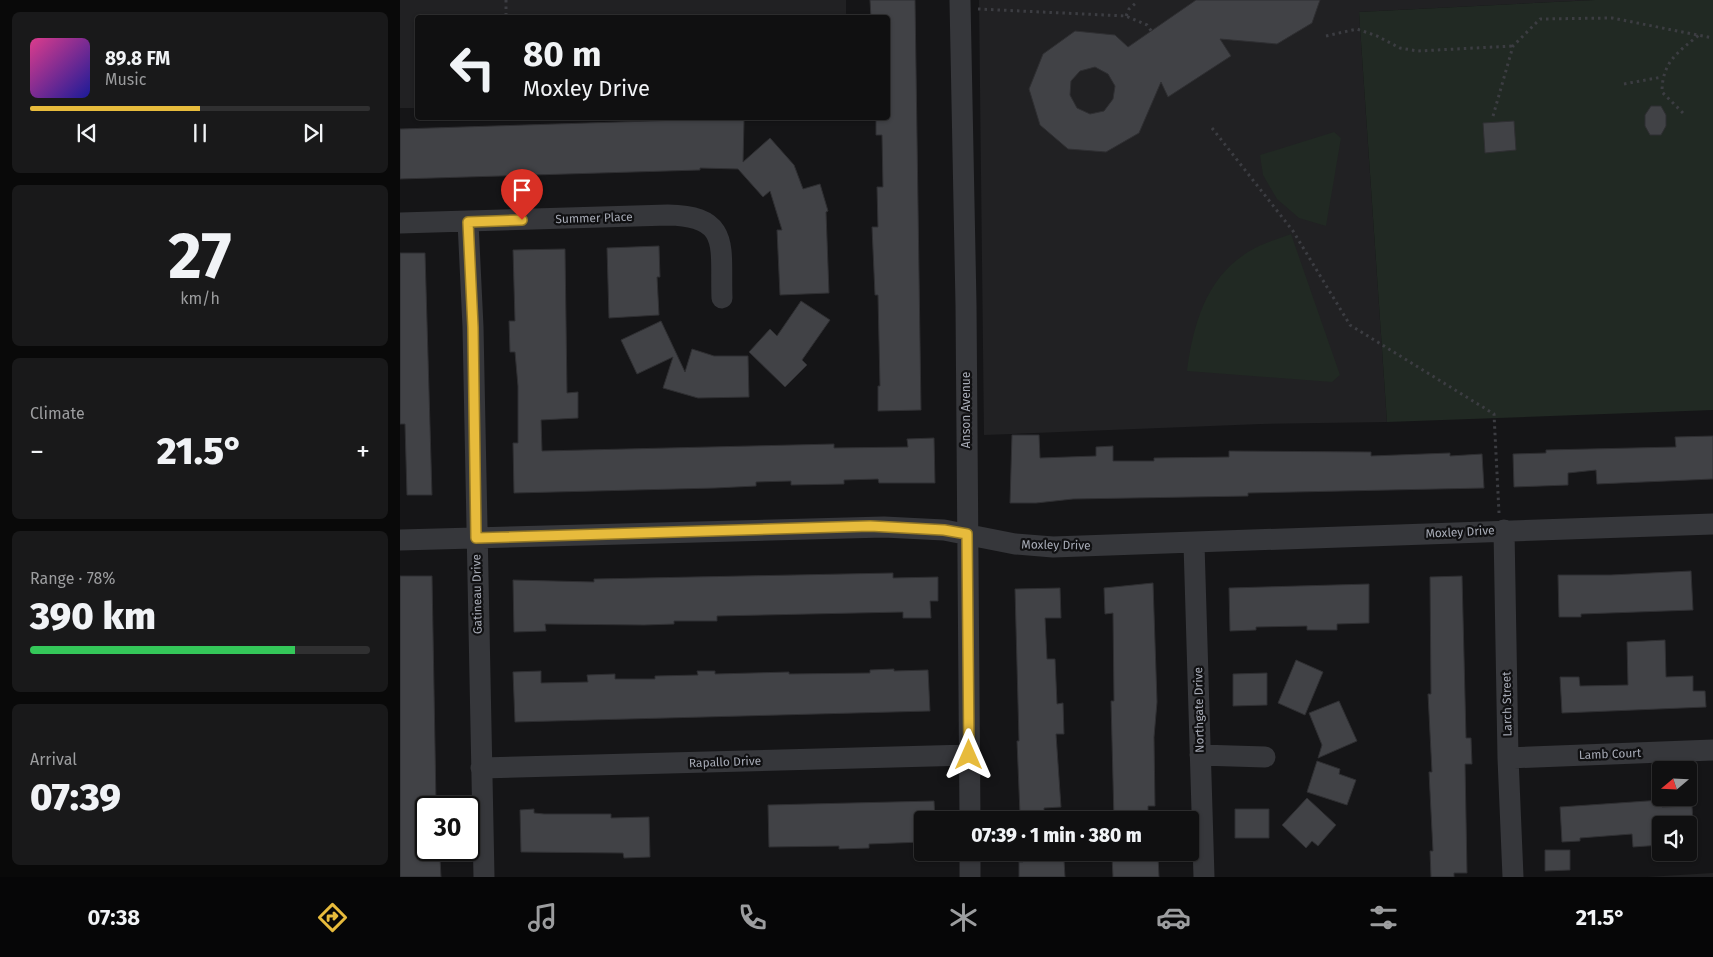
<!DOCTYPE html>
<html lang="en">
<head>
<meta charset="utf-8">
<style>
	:root { --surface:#101011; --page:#19191a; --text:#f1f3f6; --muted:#9c9d9f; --line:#303031; --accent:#e7bb3c }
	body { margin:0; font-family:"Fira Sans",sans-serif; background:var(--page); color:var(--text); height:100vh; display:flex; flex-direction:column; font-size:19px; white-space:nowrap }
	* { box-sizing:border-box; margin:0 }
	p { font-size:16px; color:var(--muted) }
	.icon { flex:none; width:28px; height:28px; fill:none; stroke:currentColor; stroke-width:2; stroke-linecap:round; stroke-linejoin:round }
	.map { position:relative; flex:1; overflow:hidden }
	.drawer { display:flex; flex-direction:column; gap:12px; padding:12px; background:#090909; width:400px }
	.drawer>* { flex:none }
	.banner { position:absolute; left:15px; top:15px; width:475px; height:105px; border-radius:5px; box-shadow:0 1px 4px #0004,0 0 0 1px var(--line); background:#101011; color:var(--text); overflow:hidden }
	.needle { width:32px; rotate:251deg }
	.buttons { position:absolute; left:1252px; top:761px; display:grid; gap:10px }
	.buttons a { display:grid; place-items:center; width:45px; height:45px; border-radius:5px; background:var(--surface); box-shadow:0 1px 4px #0004,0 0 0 1px var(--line); font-size:25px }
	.speed { position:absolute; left:15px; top:796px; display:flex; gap:10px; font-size:25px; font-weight:700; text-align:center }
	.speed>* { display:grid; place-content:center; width:65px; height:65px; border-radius:50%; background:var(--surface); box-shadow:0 1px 4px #0004,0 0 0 1px var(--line); line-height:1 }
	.speed .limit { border:2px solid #111; border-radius:8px; background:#fff; color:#111 }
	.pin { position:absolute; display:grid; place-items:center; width:42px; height:42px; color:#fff; margin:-51px -21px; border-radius:50% 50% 50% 0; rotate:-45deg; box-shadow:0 0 5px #0007 }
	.pin .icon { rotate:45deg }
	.me { position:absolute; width:55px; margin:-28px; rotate:0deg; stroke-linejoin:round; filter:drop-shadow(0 0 4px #0008) }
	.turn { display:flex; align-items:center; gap:18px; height:105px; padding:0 25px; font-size:22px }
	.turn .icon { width:65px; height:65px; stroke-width:2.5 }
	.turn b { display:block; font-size:35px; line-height:42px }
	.big { font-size:38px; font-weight:800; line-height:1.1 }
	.drawer .tile { flex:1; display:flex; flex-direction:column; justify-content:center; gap:8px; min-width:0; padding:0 18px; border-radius:8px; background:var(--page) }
	.drawer .dial { align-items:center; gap:0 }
	.dial b { font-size:65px; line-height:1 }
	.song { display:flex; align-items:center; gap:15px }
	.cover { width:60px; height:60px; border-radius:8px; background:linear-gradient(135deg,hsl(330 70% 55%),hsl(240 70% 35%)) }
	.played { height:5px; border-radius:2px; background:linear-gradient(90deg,var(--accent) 50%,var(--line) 50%) }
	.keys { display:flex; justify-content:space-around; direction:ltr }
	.heat { display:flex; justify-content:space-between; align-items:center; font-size:28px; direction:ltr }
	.charge { height:8px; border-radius:4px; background:linear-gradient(90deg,#34c759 78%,var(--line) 0) }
	.trip { position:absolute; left:514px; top:811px; width:285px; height:50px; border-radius:5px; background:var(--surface); box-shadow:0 1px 4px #0004,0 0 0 1px var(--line); font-weight:800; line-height:50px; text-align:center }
	.dock { display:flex; height:80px; justify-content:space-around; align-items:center; background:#060607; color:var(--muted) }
	.dock .icon { width:35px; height:35px }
	.dock .active { color:var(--accent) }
	.dock b { font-size:22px; color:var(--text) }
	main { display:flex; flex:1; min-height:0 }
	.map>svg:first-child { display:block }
	.built { fill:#212123 }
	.green { fill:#212923 }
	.building { fill:#414246; stroke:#2f2f32; fill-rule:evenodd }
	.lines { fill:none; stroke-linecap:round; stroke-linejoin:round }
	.path { stroke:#3c3d42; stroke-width:3; stroke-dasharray:2.5 4; stroke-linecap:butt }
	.minor { stroke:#36373b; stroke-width:21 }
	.route-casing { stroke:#967a27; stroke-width:12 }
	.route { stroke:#e7bb3c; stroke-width:9 }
	.labels { text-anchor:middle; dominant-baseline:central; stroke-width:4.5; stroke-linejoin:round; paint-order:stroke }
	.street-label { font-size:12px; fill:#a7abb6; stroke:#101012 }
</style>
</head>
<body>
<main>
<section class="drawer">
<div class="tile">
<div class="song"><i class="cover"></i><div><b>89.8 FM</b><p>Music</p></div></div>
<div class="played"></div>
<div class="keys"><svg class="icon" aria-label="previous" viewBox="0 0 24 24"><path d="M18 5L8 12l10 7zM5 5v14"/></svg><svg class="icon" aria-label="pause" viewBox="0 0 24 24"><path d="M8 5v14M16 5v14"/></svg><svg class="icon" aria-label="next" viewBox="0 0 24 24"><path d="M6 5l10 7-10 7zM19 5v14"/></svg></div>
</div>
<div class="tile dial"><b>27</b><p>km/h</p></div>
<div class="tile"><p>Climate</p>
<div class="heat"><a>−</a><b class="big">21.5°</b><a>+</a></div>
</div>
<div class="tile"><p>Range · 78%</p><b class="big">390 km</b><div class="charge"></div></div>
<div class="tile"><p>Arrival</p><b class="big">07:39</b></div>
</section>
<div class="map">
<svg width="1313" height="877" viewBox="0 0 1313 877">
	<rect width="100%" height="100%" fill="#151517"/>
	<!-- built -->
	<path class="built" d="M0,0H446V17L18,18L17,108H0Z
		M579,0H1195L959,12L987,422L861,424L584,435Z
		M1313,873V877H1247Z"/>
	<!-- green -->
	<path class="green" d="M1195,0H1313V410L987,422L959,12Z
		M934,132L941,138L926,226L899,218L877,199L863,175L860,155Z
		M891,234L940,375L932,382L787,371C793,325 806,278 848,252C861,244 877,239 891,234Z"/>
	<!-- building -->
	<path class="building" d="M470,0H515L521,410L478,411V386H480L478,295H475L472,227H478L477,187H483L482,135H476V118H488V18H471Z
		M796,0H920L912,23L877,44L820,39L831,56L768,97L761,82L739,133L706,152L668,149L640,125L629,89L643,54L675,31L715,35L728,47ZM695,67L708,74L715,86L713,99L704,111L690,114L677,108L670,95L671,81L680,71Z
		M1251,106H1261L1266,115V126L1261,135H1250L1245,126V115Z
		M312,119L344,120L343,162L370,138L394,165L403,189L420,184L428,211L426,212L429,293L380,295L377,230H382L370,191L363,197L338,169L300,168V170L0,179V129Z
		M1114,121L1116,150L1085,153L1083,123Z
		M259,246L260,277H257L259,315L209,318L207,248Z
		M165,249L167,393L178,392V418L141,420L142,451L434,444V448L508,447L507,439L534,438L535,483H479L478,479L444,480V484L391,485V481L356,482V486L315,488L114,493L113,443H118V386L115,352H110L109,321H115L113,250Z
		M0,253H25L32,495H7L5,424H0Z
		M401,301L430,320L402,360L407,365L385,387L349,352L370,329L377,336Z
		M261,321L285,372L292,349L314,356H348L349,397L298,398L263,388L273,357L237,374L221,340Z
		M612,435H639L640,458L696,456V447L713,446V461H754V458L829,457V451L971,452V456L1050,453V456L1082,454L1084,488L848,493V496L673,499L636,503H610Z
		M1313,436V479L1197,484L1196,470L1168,473V485L1114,487L1113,454L1146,453V450L1276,447L1275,437Z
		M1291,571L1293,610L1181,614V617H1159L1158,575H1211Z
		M493,573V578L538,577V601H530L531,618H503V612L317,616V621H274V624L244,625L145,624L146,631L114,632L113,580L194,582V579Z
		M0,576H32L36,803H26V859H40L41,877H0Z
		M1062,576L1066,738H1071L1072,764H1065L1067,873H1054V877H1031L1030,851H1033L1029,772H1032L1028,694H1031L1030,577Z
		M753,583L757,702L754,737L755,806H748V820H714L711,701H714L713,613L705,614L704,588Z
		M969,584V623L937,624V630H907V626L856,627V630L830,631L829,588Z
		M660,588L661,618H645L647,659H655L657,704L663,703L664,734H656L661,807L644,808V814H620L617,741H619L615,589Z
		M1265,640L1266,677L1293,676V691H1305L1306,707L1162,713L1160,677H1179L1180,686L1228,685L1227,642Z
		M896,660L923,672L905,715L878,703Z
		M494,669V671L528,670L530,711L115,722L113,672L141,671V683L188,682L187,675L215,674V679H255V676L298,675L297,671H315V674L389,672V674L470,673V670Z
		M867,673V705L833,706V674Z
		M939,701L957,741L918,758L922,745L909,713Z
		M917,761L940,769L939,774L956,780L947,805L907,792Z
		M907,798L936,825L918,846L912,841L906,848L882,825Z
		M1262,800V807L1292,806L1294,841H1289V825H1261V845L1233,847L1232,834L1180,838V841L1162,842L1160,807Z
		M534,801L535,820H522V842L469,844V848L439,849V846L369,847L368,805Z
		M134,809V813L144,814H211V818L249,817L250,857L224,858L223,853L121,852L120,810Z
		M835,809H869V838H835Z
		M1145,850H1170V870L1145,871Z
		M623,852H651L652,861L664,860L665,877H619V862H623Z
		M758,855L759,877H713L712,857Z"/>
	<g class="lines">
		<!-- path -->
		<path class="path" d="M106,0V18
			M578,9L726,16L747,25L752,32
			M726,16L729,9L737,2
			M926,36L957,29L977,36L1000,48L1018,51L1113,46
			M1224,84L1262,77
			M1283,113L1262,92C1262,62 1278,52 1299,35
			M1093,116L1113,46L1140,19L1212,18L1313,38
			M812,128L893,231L950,325L1094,414L1099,513"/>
		<!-- minor -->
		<path class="minor" d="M560,0L566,305L570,820
			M68,222L73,327L84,877
			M0,223L268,215C332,216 320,248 322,298
			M1104,530L1108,758L1113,877
			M0,540L484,527L544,530L615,544L653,547L1313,524
			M794,544L804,877
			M800,755L865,757
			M1108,758L1313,750
			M81,768L569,755
			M570,852V877"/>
	</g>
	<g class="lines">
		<!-- route casing -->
		<g class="route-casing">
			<path id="route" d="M122,220L68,222L73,327L76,538L470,526L544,530L567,534L569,755"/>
		</g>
		<!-- route -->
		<use href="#route" class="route"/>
	</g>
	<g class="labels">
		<!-- street labels -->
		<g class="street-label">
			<text transform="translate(194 218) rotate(-2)">Summer Place</text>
			<text transform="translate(566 410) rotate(-90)">Anson Avenue</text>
			<text transform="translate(1060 532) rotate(-3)">Moxley Drive</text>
			<text transform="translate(656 545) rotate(1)">Moxley Drive</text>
			<text transform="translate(77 594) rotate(-91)">Gatineau Drive</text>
			<text transform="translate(1107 704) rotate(-91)">Larch Street</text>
			<text transform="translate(799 710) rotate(-91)">Northgate Drive</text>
			<text transform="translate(1210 754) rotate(-2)">Lamb Court</text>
			<text transform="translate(325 762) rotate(-2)">Rapallo Drive</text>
		</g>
	</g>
</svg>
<div class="buttons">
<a><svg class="needle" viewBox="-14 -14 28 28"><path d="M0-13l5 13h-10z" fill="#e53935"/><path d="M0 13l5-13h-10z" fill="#9c9d9f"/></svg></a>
<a><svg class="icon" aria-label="sound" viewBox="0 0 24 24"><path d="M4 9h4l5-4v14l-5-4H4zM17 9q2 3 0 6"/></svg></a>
</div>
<div class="speed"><div class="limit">30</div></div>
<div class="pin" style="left:122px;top:220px;background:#d93025"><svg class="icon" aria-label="arrive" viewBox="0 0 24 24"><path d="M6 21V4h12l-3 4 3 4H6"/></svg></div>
<svg class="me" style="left:569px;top:755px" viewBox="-20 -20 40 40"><path d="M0-17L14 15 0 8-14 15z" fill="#e7bb3c" stroke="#fff" stroke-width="4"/></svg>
<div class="trip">07:39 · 1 min · 380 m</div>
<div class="banner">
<div class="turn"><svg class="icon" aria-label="left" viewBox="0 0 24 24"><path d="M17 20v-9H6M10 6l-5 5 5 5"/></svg><div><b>80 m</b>Moxley Drive</div></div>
</div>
</div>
</main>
<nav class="dock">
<b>07:38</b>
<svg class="icon active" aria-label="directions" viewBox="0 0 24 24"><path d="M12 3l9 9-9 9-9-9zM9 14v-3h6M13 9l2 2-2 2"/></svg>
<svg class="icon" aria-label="music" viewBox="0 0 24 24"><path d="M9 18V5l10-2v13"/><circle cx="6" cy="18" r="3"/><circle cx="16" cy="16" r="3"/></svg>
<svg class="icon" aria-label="phone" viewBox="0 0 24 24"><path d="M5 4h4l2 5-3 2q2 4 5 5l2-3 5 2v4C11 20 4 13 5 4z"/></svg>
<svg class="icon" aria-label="climate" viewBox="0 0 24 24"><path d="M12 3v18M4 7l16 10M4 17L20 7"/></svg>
<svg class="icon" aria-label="car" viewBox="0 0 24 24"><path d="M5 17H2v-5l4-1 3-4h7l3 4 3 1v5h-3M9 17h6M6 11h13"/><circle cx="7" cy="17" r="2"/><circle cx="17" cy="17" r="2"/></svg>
<svg class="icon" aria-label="filters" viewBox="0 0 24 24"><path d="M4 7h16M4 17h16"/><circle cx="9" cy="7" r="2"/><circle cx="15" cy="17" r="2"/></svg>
<b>21.5°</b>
</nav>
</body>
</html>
